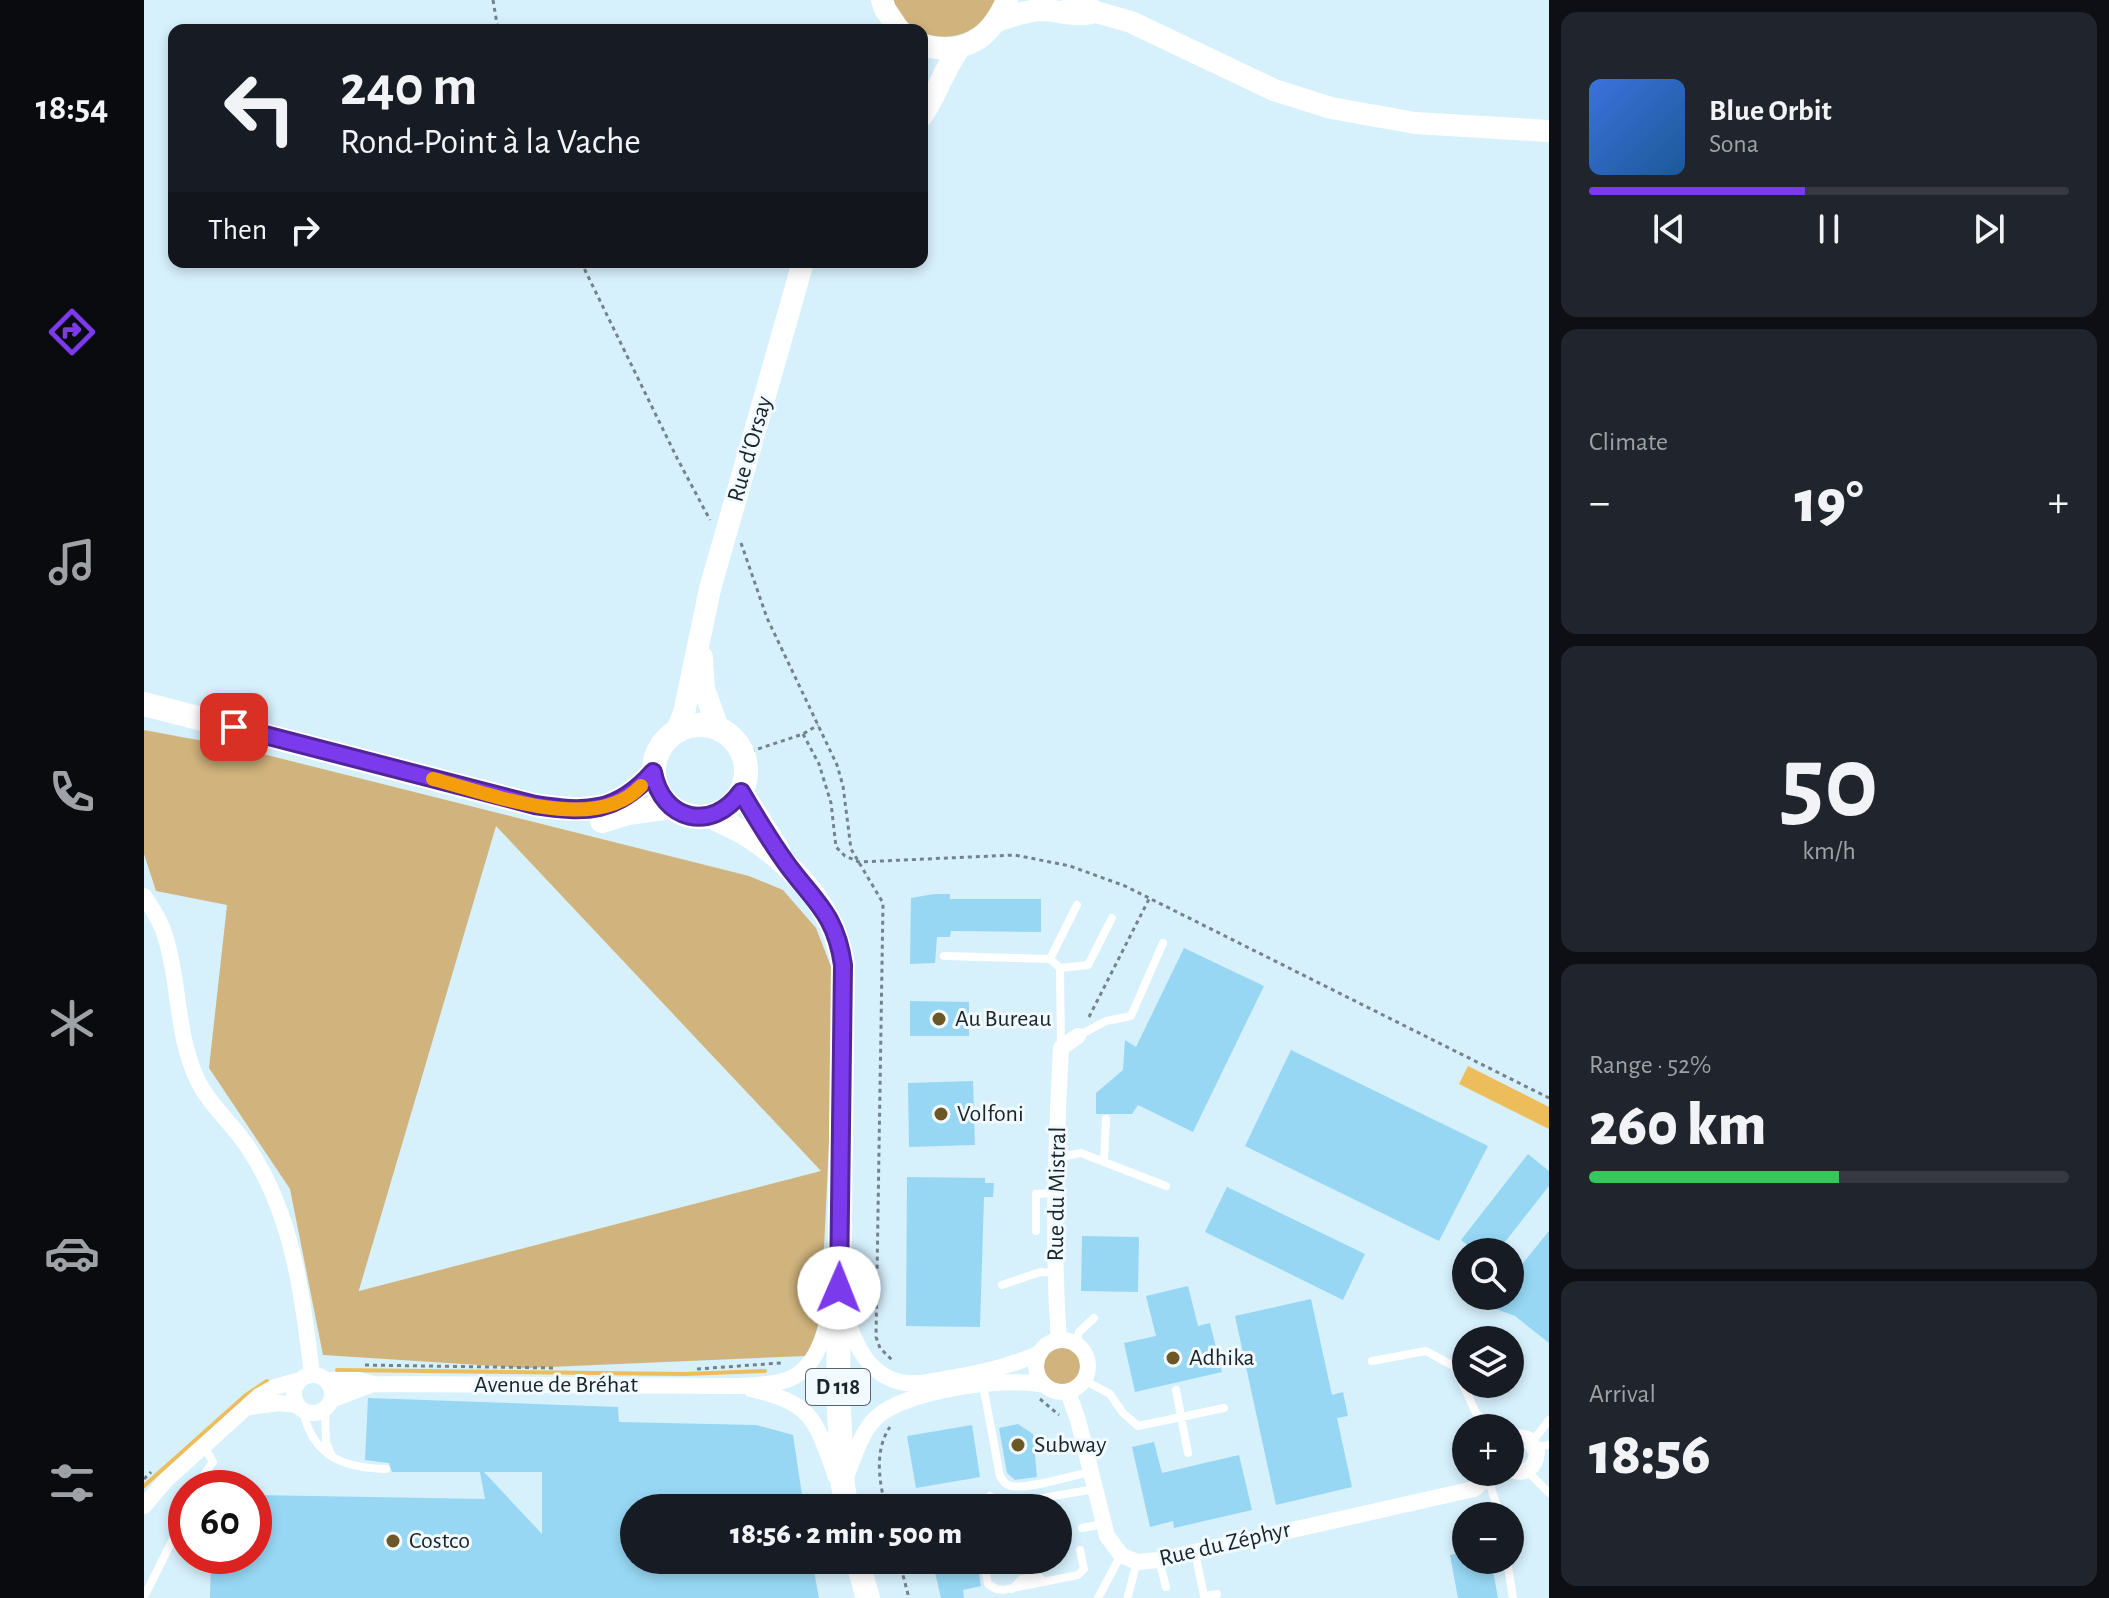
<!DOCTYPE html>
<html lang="en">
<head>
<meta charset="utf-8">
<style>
	:root { --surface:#171b24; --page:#20242c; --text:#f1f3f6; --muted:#9ea1a6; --line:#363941; --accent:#7c3aed }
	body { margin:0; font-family:"Alegreya Sans",sans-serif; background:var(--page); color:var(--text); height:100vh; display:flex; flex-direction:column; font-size:30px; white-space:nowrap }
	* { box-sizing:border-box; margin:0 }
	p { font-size:26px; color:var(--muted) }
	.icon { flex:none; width:44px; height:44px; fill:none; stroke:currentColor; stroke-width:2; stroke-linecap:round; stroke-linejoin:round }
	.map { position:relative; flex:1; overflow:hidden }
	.details { display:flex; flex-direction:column; gap:12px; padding:12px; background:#0d0f14; width:560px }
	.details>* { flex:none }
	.hud { position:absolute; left:24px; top:24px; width:760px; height:244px; border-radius:16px; box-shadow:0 4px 12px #0003; background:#171b24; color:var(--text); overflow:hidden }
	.controls { position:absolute; left:1308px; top:1238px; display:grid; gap:16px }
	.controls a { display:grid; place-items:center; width:72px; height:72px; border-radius:50%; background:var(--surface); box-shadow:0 4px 12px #0003; font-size:40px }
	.speed { position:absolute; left:24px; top:1470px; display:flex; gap:16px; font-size:40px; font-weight:700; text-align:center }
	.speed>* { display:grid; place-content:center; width:104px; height:104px; border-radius:50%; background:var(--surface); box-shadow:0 4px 12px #0003; line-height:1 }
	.speed .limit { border:12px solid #d22; background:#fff; color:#111 }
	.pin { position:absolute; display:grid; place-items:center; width:68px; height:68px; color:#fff; margin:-34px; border-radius:16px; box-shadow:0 4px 12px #0006 }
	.me { position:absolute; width:88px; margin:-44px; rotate:1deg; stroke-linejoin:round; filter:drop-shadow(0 0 6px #0008) }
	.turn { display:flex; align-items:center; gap:28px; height:168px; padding:0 40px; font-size:36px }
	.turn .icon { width:104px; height:104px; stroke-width:2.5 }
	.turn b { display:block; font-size:56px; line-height:68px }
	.then { display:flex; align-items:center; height:76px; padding:0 40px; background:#0003; gap:16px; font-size:30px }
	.big { font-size:60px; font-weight:800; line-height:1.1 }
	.details .widget { flex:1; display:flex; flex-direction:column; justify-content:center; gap:12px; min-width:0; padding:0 28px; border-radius:16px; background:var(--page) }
	.details .dial { align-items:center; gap:0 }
	.dial b { font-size:104px; line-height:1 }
	.song { display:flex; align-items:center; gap:24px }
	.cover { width:96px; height:96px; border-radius:12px; background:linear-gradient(135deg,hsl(220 70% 55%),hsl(210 70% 35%)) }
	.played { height:8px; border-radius:4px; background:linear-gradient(90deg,var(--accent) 45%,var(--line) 45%) }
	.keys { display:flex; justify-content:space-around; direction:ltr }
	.heat { display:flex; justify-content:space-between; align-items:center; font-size:44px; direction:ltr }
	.charge { height:12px; border-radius:6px; background:linear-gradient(90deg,#34c759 52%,var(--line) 0) }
	.trip { position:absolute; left:476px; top:1494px; width:452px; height:80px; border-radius:40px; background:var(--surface); box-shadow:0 4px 12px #0003; font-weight:800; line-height:80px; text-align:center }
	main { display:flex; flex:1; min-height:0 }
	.tabs { display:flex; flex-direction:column; width:144px; justify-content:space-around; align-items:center; background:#090b0e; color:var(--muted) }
	.tabs .icon { width:56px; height:56px }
	.tabs .on { color:var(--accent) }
	.tabs b { font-size:36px; color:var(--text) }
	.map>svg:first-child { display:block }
	.green { fill:#d1b47d; fill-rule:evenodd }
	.water { fill:#edbd5c }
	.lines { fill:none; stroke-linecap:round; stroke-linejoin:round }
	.stream { stroke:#edbd5c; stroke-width:4 }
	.building { fill:#97d7f4; fill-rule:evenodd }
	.path { stroke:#73838c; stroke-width:3; stroke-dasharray:4 4; stroke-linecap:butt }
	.service { stroke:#fff; stroke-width:8 }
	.minor { stroke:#fff; stroke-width:16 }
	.secondary { stroke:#fff; stroke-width:22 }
	.primary { stroke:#fff; stroke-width:24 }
	.route-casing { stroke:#51269a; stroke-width:20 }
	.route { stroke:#7c3aed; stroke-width:14 }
	.slow { stroke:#f59e0b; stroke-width:14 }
	.poi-dot { fill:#6e5727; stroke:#f0faff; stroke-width:3 }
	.labels { text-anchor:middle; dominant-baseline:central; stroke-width:6; stroke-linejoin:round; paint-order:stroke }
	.shield { fill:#f0faff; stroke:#5b6469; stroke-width:2 }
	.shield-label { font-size:22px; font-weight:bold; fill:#1b2429 }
	.street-label { font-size:24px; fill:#1b2429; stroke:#f0faff }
	.poi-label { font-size:24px; fill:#1b2429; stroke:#f0faff; text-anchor:start }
</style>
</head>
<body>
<main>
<nav class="tabs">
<b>18:54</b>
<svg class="icon on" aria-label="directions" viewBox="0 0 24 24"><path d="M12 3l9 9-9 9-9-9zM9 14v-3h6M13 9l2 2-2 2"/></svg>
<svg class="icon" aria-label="music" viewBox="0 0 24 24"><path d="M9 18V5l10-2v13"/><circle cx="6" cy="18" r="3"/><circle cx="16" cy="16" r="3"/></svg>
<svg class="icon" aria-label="phone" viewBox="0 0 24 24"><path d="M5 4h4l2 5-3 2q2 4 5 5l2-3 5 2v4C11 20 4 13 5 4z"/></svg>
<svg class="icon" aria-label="climate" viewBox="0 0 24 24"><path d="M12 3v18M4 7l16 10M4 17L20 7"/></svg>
<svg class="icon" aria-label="car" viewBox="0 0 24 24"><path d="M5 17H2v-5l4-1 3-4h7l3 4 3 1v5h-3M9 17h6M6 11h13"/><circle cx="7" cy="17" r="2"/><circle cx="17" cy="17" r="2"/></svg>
<svg class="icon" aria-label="filters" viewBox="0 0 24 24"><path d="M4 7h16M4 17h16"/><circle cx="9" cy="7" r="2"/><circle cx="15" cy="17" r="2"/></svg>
</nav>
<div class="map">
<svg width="1405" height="1598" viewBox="0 0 1405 1598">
	<rect width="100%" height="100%" fill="#d6f0fc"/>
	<!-- green -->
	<path class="green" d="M749,0H851C833,50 766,48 749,0Z
		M0,730L91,747L605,876L639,890L672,928L690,974L688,1081L677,1311L669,1345L661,1356L382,1368L179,1355L146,1189L65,1068L83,905L12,891L0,854ZM352,826L677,1171L215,1291V1290Z
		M900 1366a18 18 0 1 1 36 0a18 18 0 1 1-36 0Z"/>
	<!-- water -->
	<path class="water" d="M1324,1066L1405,1107V1129L1315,1084Z"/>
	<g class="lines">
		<!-- stream -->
		<path class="stream" d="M193,1370L540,1374L621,1371
			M0,1486L102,1395L123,1381"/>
	</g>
	<!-- building -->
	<path class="building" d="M790,894H806V899H897V932L807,931L806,937H793L791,963L766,964L767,898Z
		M1040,948L1120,986L1049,1132L994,1105L988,1114H952V1093L979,1070L981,1040L992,1047Z
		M766,1001L825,1002V1036H766Z
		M1147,1050L1344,1146L1295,1241L1101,1146Z
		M829,1081L831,1145L765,1147L764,1083Z
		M1384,1154L1405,1171V1186L1353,1252H1332L1317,1240Z
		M763,1177L841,1178V1183H850L849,1197H840L836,1327L762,1326Z
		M1083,1187L1221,1254L1199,1300L1061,1232Z
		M1405,1231V1343L1371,1316L1344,1306L1352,1296H1366V1279Z
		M938,1236L995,1237L994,1292L937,1291Z
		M1044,1286L1054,1326L1066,1323L1078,1372L991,1392L980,1343L1012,1336L1002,1296Z
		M1167,1299L1188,1395L1199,1392L1204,1416L1193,1418L1208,1487L1132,1505L1091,1316Z
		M224,1398L474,1407L475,1422L612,1425L649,1435L660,1508H490V1560H668L675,1598H66L67,1556H110V1495L341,1499L336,1472H248L245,1463L221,1460ZM340,1472H398V1534Z
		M874,1424L889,1434L893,1477L871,1480L863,1473L855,1428Z
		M828,1425L836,1477L772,1488L763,1436Z
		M1010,1442L1018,1473L1095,1455L1108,1510L1030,1528L1029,1521L1006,1527L988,1447Z
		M1322,1552V1560H1347L1354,1598H1314L1306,1555Z
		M788,1560H832L837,1586L819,1590L820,1598H797Z"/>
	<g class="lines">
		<!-- path -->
		<path class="path" d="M349,0L354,30
			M437,262L533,458L566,520
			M597,543L623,618L693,765L699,786L707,849L739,903L732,1337L736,1348L750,1362
			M659,734L675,764L687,803L692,847L701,856L715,862L871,855L926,866L981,886L1405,1098
			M599,754L659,734L674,725
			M945,1017L1005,899
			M221,1365L410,1368
			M553,1369L637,1363
			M896,1399L915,1415
			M0,1479L7,1472
			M742,1508C735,1482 730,1450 746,1427
			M755,1560L765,1598"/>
		<!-- service -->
		<path class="service" d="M800,956L906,959L916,968L917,1048
			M906,959L933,905
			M916,968L944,965L968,918
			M934,1036L962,1021L987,1016L1019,943
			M912,1158L937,1153L1022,1186
			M960,1162L962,1119
			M892,1231V1194L912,1193
			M858,1285L896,1272L912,1273
			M932,1344L935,1332L950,1318
			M1228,1361L1282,1351L1311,1367L1332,1413L1350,1428
			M940,1380L966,1394L979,1413L994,1426L1080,1408
			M839,1385L856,1476C859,1480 859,1483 864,1485C877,1492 930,1475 946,1472
			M1032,1390L1044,1453
			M181,1409L182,1442L188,1456
			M159,1410C168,1456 199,1468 242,1469
			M1388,1442L1405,1420
			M1392,1447L1405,1445
			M1383,1471L1405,1493
			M1344,1478L1356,1516
			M50,1488L69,1462L61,1448
			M846,1496L863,1504L951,1489
			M938,1528L959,1524
			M1051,1552L1060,1596L1073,1594
			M839,1560L844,1584L852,1589L859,1590L934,1575L940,1569L936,1550
			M1015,1560L1022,1587
			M1363,1560L1369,1598
			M868,1589L878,1579L894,1576L900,1582
			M984,1596L993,1562
			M0,1597L33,1531L42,1501
			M954,1598L977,1555"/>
		<!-- minor -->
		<path class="minor" d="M0,896C9,910 18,923 22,939C36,985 32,1036 54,1081C66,1106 90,1125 105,1149C149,1216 159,1297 168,1375
			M701,1312C710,1344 725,1378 762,1383C777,1385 797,1379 812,1377C841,1372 868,1366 896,1353
			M892 1366a26 26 0 1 1 52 0a26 26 0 1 1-52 0Z
			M915,1340C908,1243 912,1145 917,1048L934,1036
			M150 1394a19 19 0 1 1 38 0a19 19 0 1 1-38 0Z
			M182,1380H215L229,1384L594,1386C608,1385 625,1385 639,1381C671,1373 680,1336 688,1309
			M607,1389C670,1404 671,1419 692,1477
			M924,1392L934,1420L963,1536L977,1555L993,1562L1015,1560L1330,1489L1350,1472
			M187,1400L229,1384
			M106,1407L135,1403L153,1405
			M1366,1440L1375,1437L1384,1439L1393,1452C1392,1468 1381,1476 1366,1469
			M702,1477C710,1458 717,1431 733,1417C762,1390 862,1376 900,1385
			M0,1506L22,1480L115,1396L131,1387L156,1380"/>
		<!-- secondary -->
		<path class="secondary" d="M738,0L741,9L755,30
			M929,0L952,12L987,22L1130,90L1187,108L1271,123L1405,131
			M853,21C867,16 881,11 896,10C913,10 930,17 947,13
			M778,45C821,56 846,39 863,0
			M778,116C793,94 800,69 816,47
			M558,657L560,689L574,728
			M533,730L540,713L566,589L659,262"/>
		<!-- primary -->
		<path class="primary" d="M0,704L391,805C442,812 473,814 509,772
			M510 771a46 46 0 1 1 92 0a46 46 0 1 1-92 0Z
			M597,792L634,850
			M566,816C578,823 593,828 605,836C651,866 691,909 699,965L694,1393L699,1486L703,1508
			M458,821L484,813L527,807
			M713,1560L724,1598"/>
	</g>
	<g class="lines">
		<!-- route casing -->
		<g class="route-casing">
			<path id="route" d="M90,727L391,805C442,813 473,813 509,772C518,821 568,833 597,792C612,817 627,843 645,867C673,904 692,916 699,965L695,1288"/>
		</g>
		<!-- route -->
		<use href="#route" class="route"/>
		<!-- slow -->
		<path class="slow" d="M289,779C344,793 451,836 497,786"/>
	</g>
	<!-- markers -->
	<g class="poi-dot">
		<circle cx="795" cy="1019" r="8"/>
		<circle cx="797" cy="1114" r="8"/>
		<circle cx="1029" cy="1358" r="8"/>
		<circle cx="874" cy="1445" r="8"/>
		<circle cx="249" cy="1541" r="8"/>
	</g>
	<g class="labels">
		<!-- shield labels -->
		<rect class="shield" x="662" y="1369" width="64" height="36" rx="6"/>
		<g class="shield-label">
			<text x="694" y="1387">D 118</text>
		</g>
		<!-- street labels -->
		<g class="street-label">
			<text transform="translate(606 449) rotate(-74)">Rue d'Orsay</text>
			<text transform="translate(913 1194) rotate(-89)">Rue du Mistral</text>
			<text x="412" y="1385">Avenue de Bréhat</text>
			<text transform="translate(1081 1544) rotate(-13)">Rue du Zéphyr</text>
		</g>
		<!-- poi labels -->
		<g class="poi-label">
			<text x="811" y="1019">Au Bureau</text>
			<text x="813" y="1114">Volfoni</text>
			<text x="1045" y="1358">Adhika</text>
			<text x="890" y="1445">Subway</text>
			<text x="265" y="1541">Costco</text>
		</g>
	</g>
</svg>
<div class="controls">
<a><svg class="icon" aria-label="search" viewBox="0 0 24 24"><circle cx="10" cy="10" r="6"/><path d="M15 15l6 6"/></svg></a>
<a><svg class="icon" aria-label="layers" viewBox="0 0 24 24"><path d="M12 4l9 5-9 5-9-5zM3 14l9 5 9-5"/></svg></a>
<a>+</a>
<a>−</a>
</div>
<div class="speed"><div class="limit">60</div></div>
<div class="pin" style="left:90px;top:727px;background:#d93025"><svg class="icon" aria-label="arrive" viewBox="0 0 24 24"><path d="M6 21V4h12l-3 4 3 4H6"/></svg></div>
<svg class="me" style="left:695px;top:1288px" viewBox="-20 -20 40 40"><circle r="19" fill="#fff"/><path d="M0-13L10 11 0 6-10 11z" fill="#7c3aed"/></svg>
<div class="trip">18:56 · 2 min · 500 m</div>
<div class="hud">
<div class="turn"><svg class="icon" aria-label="left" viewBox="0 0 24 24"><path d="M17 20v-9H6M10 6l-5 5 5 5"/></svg><div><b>240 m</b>Rond-Point à la Vache</div></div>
<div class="then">Then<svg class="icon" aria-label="right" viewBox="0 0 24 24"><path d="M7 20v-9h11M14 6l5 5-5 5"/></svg></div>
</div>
</div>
<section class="details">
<div class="widget">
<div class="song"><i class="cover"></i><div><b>Blue Orbit</b><p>Sona</p></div></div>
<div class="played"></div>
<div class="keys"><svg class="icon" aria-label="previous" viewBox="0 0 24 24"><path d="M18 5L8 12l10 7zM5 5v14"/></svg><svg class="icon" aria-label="pause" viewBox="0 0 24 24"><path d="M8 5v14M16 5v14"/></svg><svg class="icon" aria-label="next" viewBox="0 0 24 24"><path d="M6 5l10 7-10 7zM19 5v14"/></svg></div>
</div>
<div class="widget"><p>Climate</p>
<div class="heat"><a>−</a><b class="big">19°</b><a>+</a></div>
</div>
<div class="widget dial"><b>50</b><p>km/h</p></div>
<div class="widget"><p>Range · 52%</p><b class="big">260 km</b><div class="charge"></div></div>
<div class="widget"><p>Arrival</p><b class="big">18:56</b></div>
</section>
</main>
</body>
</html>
